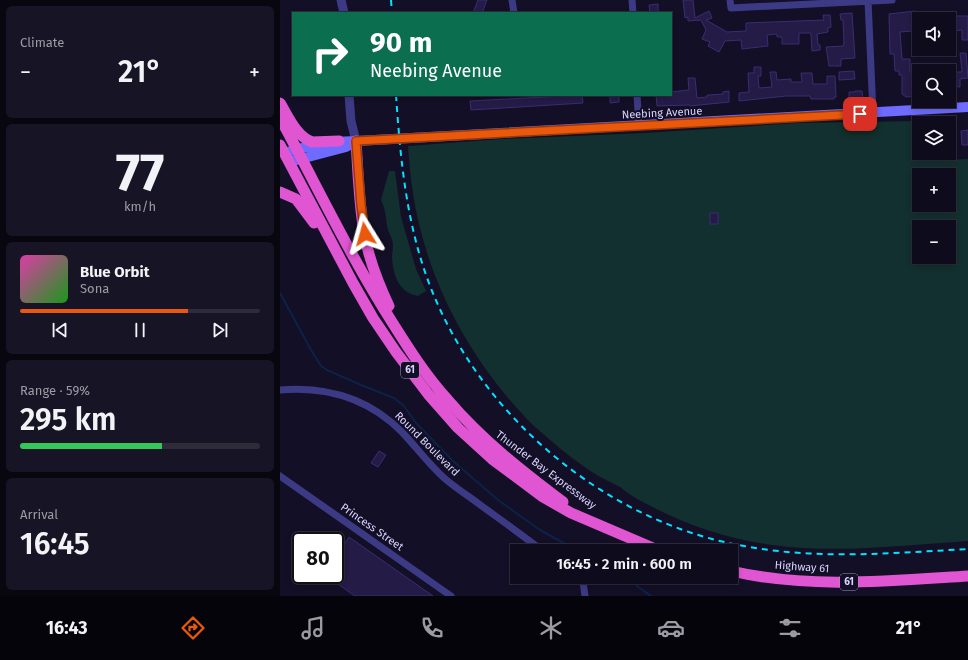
<!DOCTYPE html>
<html lang="en">
<head>
<meta charset="utf-8">
<style>
	:root { --surface:#0e0b1c; --page:#171425; --text:#f1f3f6; --muted:#9b9ba3; --line:#2e2b3b; --accent:#ea580c }
	body { margin:0; font-family:"Fira Sans",sans-serif; background:var(--page); color:var(--text); height:100vh; display:flex; flex-direction:column; font-size:15px; white-space:nowrap }
	* { box-sizing:border-box; margin:0 }
	p { font-size:13px; color:var(--muted) }
	.icon { flex:none; width:22px; height:22px; fill:none; stroke:currentColor; stroke-width:2; stroke-linecap:round; stroke-linejoin:round }
	.map { position:relative; flex:1; overflow:hidden }
	.sheet { display:flex; flex-direction:column; gap:6px; padding:6px; background:#08060f; width:280px }
	.sheet>* { flex:none }
	.hud { position:absolute; left:12px; top:12px; width:380px; height:84px; border-radius:0px; box-shadow:0 2px 6px #0003,0 0 0 1px var(--line); background:#0b6e4f; color:#fff; overflow:hidden }
	.buttons { position:absolute; left:632px; top:12px; display:grid; gap:8px }
	.buttons a { display:grid; place-items:center; width:44px; height:44px; border-radius:0px; background:var(--surface); box-shadow:0 2px 6px #0003,0 0 0 1px var(--line); font-size:20px }
	.speed { position:absolute; left:12px; top:532px; display:flex; gap:8px; font-size:20px; font-weight:700; text-align:center }
	.speed>* { display:grid; place-content:center; width:52px; height:52px; border-radius:50%; background:var(--surface); box-shadow:0 2px 6px #0003,0 0 0 1px var(--line); line-height:1 }
	.speed .limit { border:2px solid #111; border-radius:6px; background:#fff; color:#111 }
	.pin { position:absolute; display:grid; place-items:center; width:34px; height:34px; color:#fff; margin:-17px; border-radius:8px; box-shadow:0 2px 6px #0006 }
	.me { position:absolute; width:44px; margin:-22px; rotate:352deg; stroke-linejoin:round; filter:drop-shadow(0 0 3px #0008) }
	.turn { display:flex; align-items:center; gap:14px; height:84px; padding:0 12px; font-size:18px }
	.turn .icon { width:52px; height:52px; stroke-width:2.5 }
	.turn b { display:block; font-size:28px; line-height:34px }
	.big { font-size:30px; font-weight:600; line-height:1.1 }
	.sheet .widget { flex:1; display:flex; flex-direction:column; justify-content:center; gap:6px; min-width:0; padding:0 14px; border-radius:6px; background:var(--page) }
	.sheet .dial { align-items:center; gap:0 }
	.dial b { font-size:52px; line-height:1 }
	.song { display:flex; align-items:center; gap:12px }
	.cover { width:48px; height:48px; border-radius:6px; background:linear-gradient(135deg,hsl(320 70% 55%),hsl(120 70% 35%)) }
	.played { height:4px; border-radius:2px; background:linear-gradient(90deg,var(--accent) 70%,var(--line) 70%) }
	.keys { display:flex; justify-content:space-around; direction:ltr }
	.heat { display:flex; justify-content:space-between; align-items:center; font-size:22px; direction:ltr }
	.charge { height:6px; border-radius:3px; background:linear-gradient(90deg,#34c759 59%,var(--line) 0) }
	.trip { position:absolute; left:230px; top:544px; width:228px; height:40px; border-radius:0px; background:var(--surface); box-shadow:0 2px 6px #0003,0 0 0 1px var(--line); font-weight:600; line-height:40px; text-align:center }
	.tab-bar { display:flex; height:64px; justify-content:space-around; align-items:center; background:#06040b; color:var(--muted) }
	.tab-bar .icon { width:28px; height:28px }
	.tab-bar .current { color:var(--accent) }
	.tab-bar b { font-size:18px; color:var(--text) }
	main { display:flex; flex:1; min-height:0 }
	.map>svg:first-child { display:block }
	.green { fill:#12302f; fill-rule:evenodd }
	.lines { fill:none; stroke-linecap:round; stroke-linejoin:round }
	.stream { stroke:#0c2248; stroke-width:2 }
	.building { fill:#241b47; stroke:#3b2d73 }
	.minor { stroke:#3d3a85; stroke-width:7 }
	.tertiary { stroke:#3d3a85; stroke-width:9 }
	.secondary { stroke:#6f6bff; stroke-width:10 }
	.trunk { stroke:#e055d1; stroke-width:11 }
	.rail { stroke:#00e5ff; stroke-width:2; stroke-dasharray:6 5; stroke-linecap:butt }
	.route-casing { stroke:#983908; stroke-width:10 }
	.route { stroke:#ea580c; stroke-width:7 }
	.labels { text-anchor:middle; dominant-baseline:central; stroke-width:4; stroke-linejoin:round; paint-order:stroke }
	.shield { fill:#130f26; stroke:#9e99be; stroke-width:1 }
	.shield-label { font-size:10px; font-weight:bold; fill:#d9d4ff }
	.street-label { font-size:11px; fill:#d9d4ff; stroke:#130f26 }
</style>
</head>
<body>
<main>
<section class="sheet">
<div class="widget"><p>Climate</p>
<div class="heat"><a>−</a><b class="big">21°</b><a>+</a></div>
</div>
<div class="widget dial"><b>77</b><p>km/h</p></div>
<div class="widget">
<div class="song"><i class="cover"></i><div><b>Blue Orbit</b><p>Sona</p></div></div>
<div class="played"></div>
<div class="keys"><svg class="icon" aria-label="previous" viewBox="0 0 24 24"><path d="M18 5L8 12l10 7zM5 5v14"/></svg><svg class="icon" aria-label="pause" viewBox="0 0 24 24"><path d="M8 5v14M16 5v14"/></svg><svg class="icon" aria-label="next" viewBox="0 0 24 24"><path d="M6 5l10 7-10 7zM19 5v14"/></svg></div>
</div>
<div class="widget"><p>Range · 59%</p><b class="big">295 km</b><div class="charge"></div></div>
<div class="widget"><p>Arrival</p><b class="big">16:45</b></div>
</section>
<div class="map">
<svg width="688" height="596" viewBox="0 0 688 596">
	<rect width="100%" height="100%" fill="#130f26"/>
	<!-- green -->
	<path class="green" d="M641,121L642,123H639V153H643L644,161L688,159V541C624,545 556,554 492,545C447,539 403,524 363,502C354,498 347,492 340,487C331,482 321,478 312,472C292,459 272,442 254,426C247,420 241,412 235,406C190,355 156,293 140,228C133,201 130,174 128,146L222,139L365,133L518,123ZM639,175H669V205H639ZM639,227H669V257H639Z
		M109,171H115L121,217L136,269L146,291L138,296C119,293 113,275 112,258C112,254 113,249 113,245C113,240 110,235 108,230C105,219 107,212 101,200Z"/>
	<g class="lines">
		<!-- stream -->
		<path class="stream" d="M0,293L31,350L41,366L47,370L81,385L114,398L124,406L136,423L173,461L218,500L260,530L298,551
			M349,577L357,586L371,596"/>
	</g>
	<!-- building -->
	<path class="building" d="M198,0H207L202,13H193Z
		M403,0H413L415,18L429,11L432,18L426,20L447,32L466,31V23L544,20L543,15H550L551,27L548,28V32L537,34L538,45H540V50L532,51L531,34L530,33H519V44H502V37H497V34L487,35L488,46L462,49L461,40L445,41L439,52L428,46L430,42L422,39L426,30L421,20L408,21V17L405,18Z
		M378,4V13H370L369,5Z
		M635,11L636,25H631L632,31L620,32L622,59H630V72H635L636,96L626,97L622,94V75H619V71H615L614,54H610L609,14Z
		M572,13L575,58L561,59V66H549L546,47L563,46L564,43L563,20H561L560,14Z
		M671,16H688V40H682V30L672,31Z
		M680,53H686L688,78L680,79V87L669,86V72H682Z
		M474,67H481V76H478L479,88L492,87L490,72H496L497,80L511,79V82H522L521,73H532L533,84H547V76H555L556,97H554V99H531L530,96H506L459,101V93L469,92L468,73H474Z
		M574,71L575,79L559,80V72Z
		M408,78H415L417,98L427,97V95H429L443,94V92L449,91V102L410,106V105L377,106L376,95H391V92L409,90Z
		M575,91H582L583,99L569,100V92H575Z
		M302,95L303,103L191,110L190,101Z
		M330,95H339V102L330,103Z
		M688,130V145H682L681,131Z
		M430,213H438V224H430Z
		M99,451L106,455L98,467L91,463Z
		M69,537L153,596H75L45,575H55V558Z"/>
	<g class="lines">
		<!-- minor -->
		<path class="minor" d="M232,0L234,13
			M352,0L353,13
			M450,0L451,8L612,0
			M588,0L593,113
			M357,95L359,126
			M0,390C47,386 88,398 122,432C136,447 148,463 163,477C174,487 187,495 199,504C221,520 242,535 263,551
			M0,476L171,596
			M299,577L303,582L305,596"/>
		<!-- tertiary -->
		<path class="tertiary" d="M61,0L64,13
			M69,95L71,121L76,141"/>
		<!-- secondary -->
		<path class="secondary" d="M4,153C27,146 52,141 76,141L688,107
			M9,162L66,147L75,142"/>
		<!-- trunk -->
		<path class="trunk" d="M0,103C8,116 16,136 32,142L59,141
			M0,118C37,186 70,256 112,322C129,349 146,376 168,400C202,440 242,471 283,502
			M76,141C78,172 79,203 84,233C89,259 98,283 109,306
			M0,145L73,283L93,318L116,352L148,394L178,428L212,459L263,497L291,513L380,551
			M0,192L16,199L34,223
			M451,571C529,589 609,581 688,576"/>
		<!-- rail -->
		<path class="rail" d="M111,0L112,13
			M116,95C120,153 125,210 143,266C188,406 319,521 464,546C538,560 613,553 688,549"/>
	</g>
	<g class="lines">
		<!-- route casing -->
		<g class="route-casing">
			<path id="route" d="M85,234L81,205L76,141L580,114"/>
		</g>
		<!-- route -->
		<use href="#route" class="route"/>
	</g>
	<g class="labels">
		<!-- shield labels -->
		<g class="shield">
			<rect x="121" y="362" width="18" height="16" rx="3"/>
			<rect x="560" y="574" width="18" height="16" rx="3"/>
		</g>
		<g class="shield-label">
			<text x="130" y="370">61</text>
			<text x="569" y="582">61</text>
		</g>
		<!-- street labels -->
		<g class="street-label">
			<text transform="translate(382 113) rotate(-3)">Neebing Avenue</text>
			<text transform="translate(147 444) rotate(45)">Round Boulevard</text>
			<text transform="translate(266 470) rotate(37)">Thunder Bay Expressway</text>
			<text transform="translate(92 527) rotate(35)">Princess Street</text>
			<text transform="translate(522 567) rotate(4)">Highway 61</text>
		</g>
	</g>
</svg>
<div class="buttons">
<a><svg class="icon" aria-label="sound" viewBox="0 0 24 24"><path d="M4 9h4l5-4v14l-5-4H4zM17 9q2 3 0 6"/></svg></a>
<a><svg class="icon" aria-label="search" viewBox="0 0 24 24"><circle cx="10" cy="10" r="6"/><path d="M15 15l6 6"/></svg></a>
<a><svg class="icon" aria-label="layers" viewBox="0 0 24 24"><path d="M12 4l9 5-9 5-9-5zM3 14l9 5 9-5"/></svg></a>
<a>+</a>
<a>−</a>
</div>
<div class="speed"><div class="limit">80</div></div>
<div class="pin" style="left:580px;top:114px;background:#d93025"><svg class="icon" aria-label="arrive" viewBox="0 0 24 24"><path d="M6 21V4h12l-3 4 3 4H6"/></svg></div>
<svg class="me" style="left:85px;top:234px" viewBox="-20 -20 40 40"><path d="M0-17L14 15 0 8-14 15z" fill="#ea580c" stroke="#fff" stroke-width="4"/></svg>
<div class="trip">16:45 · 2 min · 600 m</div>
<div class="hud">
<div class="turn"><svg class="icon" aria-label="right" viewBox="0 0 24 24"><path d="M7 20v-9h11M14 6l5 5-5 5"/></svg><div><b>90 m</b>Neebing Avenue</div></div>
</div>
</div>
</main>
<nav class="tab-bar">
<b>16:43</b>
<svg class="icon current" aria-label="directions" viewBox="0 0 24 24"><path d="M12 3l9 9-9 9-9-9zM9 14v-3h6M13 9l2 2-2 2"/></svg>
<svg class="icon" aria-label="music" viewBox="0 0 24 24"><path d="M9 18V5l10-2v13"/><circle cx="6" cy="18" r="3"/><circle cx="16" cy="16" r="3"/></svg>
<svg class="icon" aria-label="phone" viewBox="0 0 24 24"><path d="M5 4h4l2 5-3 2q2 4 5 5l2-3 5 2v4C11 20 4 13 5 4z"/></svg>
<svg class="icon" aria-label="climate" viewBox="0 0 24 24"><path d="M12 3v18M4 7l16 10M4 17L20 7"/></svg>
<svg class="icon" aria-label="car" viewBox="0 0 24 24"><path d="M5 17H2v-5l4-1 3-4h7l3 4 3 1v5h-3M9 17h6M6 11h13"/><circle cx="7" cy="17" r="2"/><circle cx="17" cy="17" r="2"/></svg>
<svg class="icon" aria-label="filters" viewBox="0 0 24 24"><path d="M4 7h16M4 17h16"/><circle cx="9" cy="7" r="2"/><circle cx="15" cy="17" r="2"/></svg>
<b>21°</b>
</nav>
</body>
</html>
